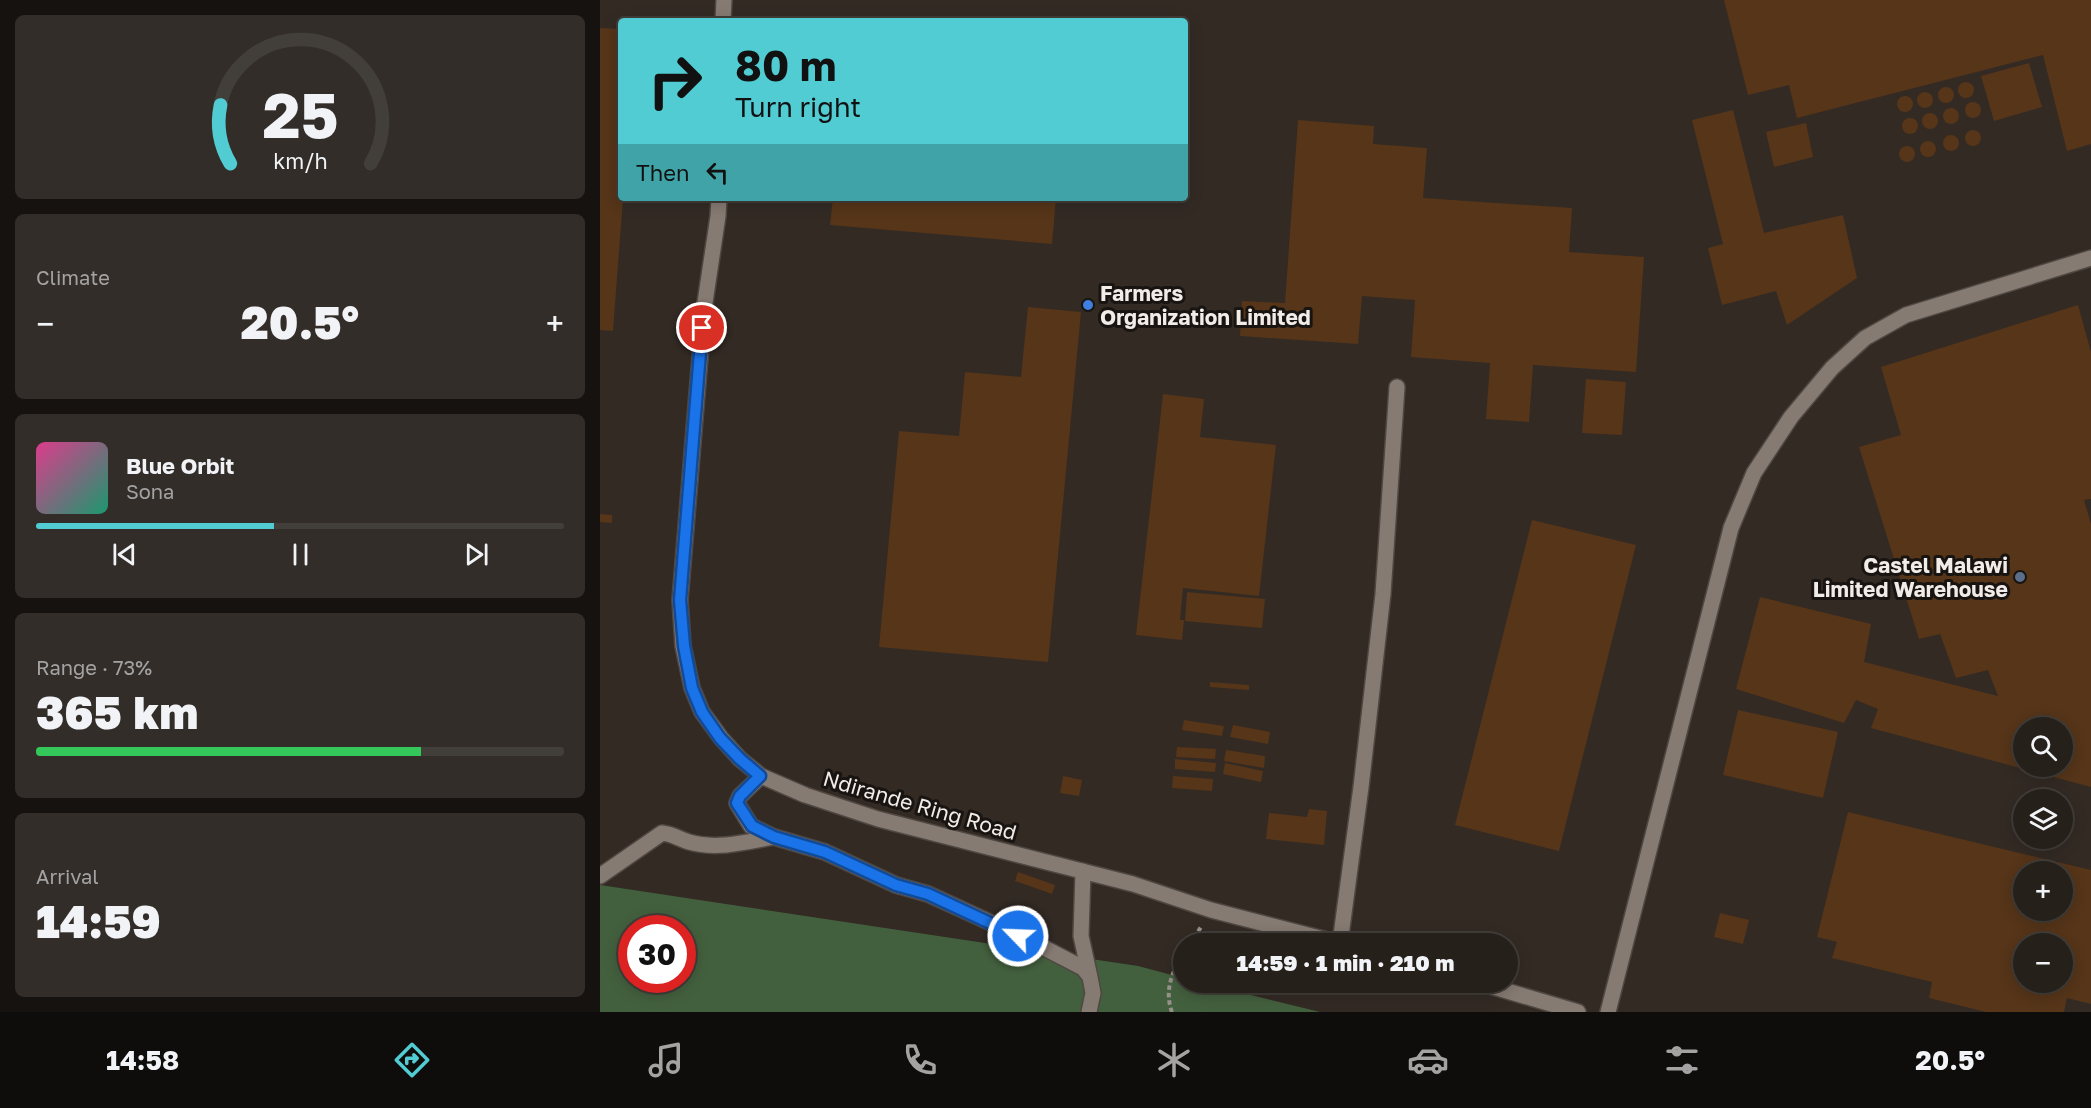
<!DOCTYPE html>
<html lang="en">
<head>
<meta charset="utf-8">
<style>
	:root { --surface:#26201b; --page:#322d28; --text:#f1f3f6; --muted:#a4a3a3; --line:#423e3a; --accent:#51ccd3 }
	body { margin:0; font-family:"Golos Text",sans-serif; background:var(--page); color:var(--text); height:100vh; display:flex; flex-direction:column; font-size:22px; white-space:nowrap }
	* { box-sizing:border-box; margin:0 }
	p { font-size:20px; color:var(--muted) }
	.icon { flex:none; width:33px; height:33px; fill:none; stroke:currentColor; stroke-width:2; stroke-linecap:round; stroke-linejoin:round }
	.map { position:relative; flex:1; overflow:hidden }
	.details { display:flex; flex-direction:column; gap:15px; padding:15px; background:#15120f; width:600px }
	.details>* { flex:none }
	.guide { position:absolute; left:18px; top:18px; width:570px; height:183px; border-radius:6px; box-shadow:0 3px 15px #0003,0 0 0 2px var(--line); background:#51ccd3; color:#111; overflow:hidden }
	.fabs { position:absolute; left:1413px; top:717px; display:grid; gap:12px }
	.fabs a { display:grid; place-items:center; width:60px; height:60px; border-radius:50%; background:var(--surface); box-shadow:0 3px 15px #0003,0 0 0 2px var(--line); font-size:30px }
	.speed { position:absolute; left:18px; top:915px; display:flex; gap:12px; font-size:30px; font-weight:700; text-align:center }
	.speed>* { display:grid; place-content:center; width:78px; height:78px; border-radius:50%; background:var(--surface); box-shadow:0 3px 15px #0003,0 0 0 2px var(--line); line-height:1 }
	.speed .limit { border:9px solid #d22; background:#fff; color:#111 }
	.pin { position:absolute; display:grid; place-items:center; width:51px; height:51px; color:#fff; margin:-26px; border:3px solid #fff; border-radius:50%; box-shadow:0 2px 6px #0007 }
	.me { position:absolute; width:66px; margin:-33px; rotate:294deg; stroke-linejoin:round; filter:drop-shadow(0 0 4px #0008) }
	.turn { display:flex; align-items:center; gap:21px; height:126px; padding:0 18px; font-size:27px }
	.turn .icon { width:78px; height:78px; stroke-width:2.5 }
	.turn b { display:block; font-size:42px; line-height:51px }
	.then { display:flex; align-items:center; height:57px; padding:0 18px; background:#0003; gap:12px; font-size:22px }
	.big { font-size:45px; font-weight:800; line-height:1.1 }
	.details .card { flex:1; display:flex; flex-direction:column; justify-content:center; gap:9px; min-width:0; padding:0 21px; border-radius:9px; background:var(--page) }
	.details .dial { align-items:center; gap:0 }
	.dial svg { height:156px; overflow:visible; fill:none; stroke:var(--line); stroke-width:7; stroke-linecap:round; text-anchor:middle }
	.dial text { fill:var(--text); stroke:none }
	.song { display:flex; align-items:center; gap:18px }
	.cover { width:72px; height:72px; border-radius:9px; background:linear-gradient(135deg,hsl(330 70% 55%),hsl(160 70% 35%)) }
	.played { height:6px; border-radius:3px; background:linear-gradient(90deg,var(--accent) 45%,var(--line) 45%) }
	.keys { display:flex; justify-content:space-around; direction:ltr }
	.heat { display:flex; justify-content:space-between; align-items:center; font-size:33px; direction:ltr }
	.charge { height:9px; border-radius:4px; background:linear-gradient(90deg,#34c759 73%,var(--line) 0) }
	.trip { position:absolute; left:573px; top:933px; width:345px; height:60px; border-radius:30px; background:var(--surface); box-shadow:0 3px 15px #0003,0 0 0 2px var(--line); font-weight:800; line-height:60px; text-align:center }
	.tab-bar { display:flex; height:96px; justify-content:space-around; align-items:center; background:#0f0d0b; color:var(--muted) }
	.tab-bar .icon { width:42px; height:42px }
	.tab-bar .active { color:var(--accent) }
	.tab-bar b { font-size:27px; color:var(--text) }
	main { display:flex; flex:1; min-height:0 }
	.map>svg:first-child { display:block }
	.forest { fill:#43603e; fill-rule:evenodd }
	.building { fill:#563519; fill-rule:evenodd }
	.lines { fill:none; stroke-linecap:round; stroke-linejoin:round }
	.minor-casing { stroke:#4f4742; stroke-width:18 }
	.path { stroke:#98908b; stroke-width:4; stroke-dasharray:4.5 3; stroke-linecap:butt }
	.minor { stroke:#867b73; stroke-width:15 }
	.route-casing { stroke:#114b97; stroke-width:15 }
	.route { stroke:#1a73e8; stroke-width:10 }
	.shop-dot { fill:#3f7fe0; stroke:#181411; stroke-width:2 }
	.service-dot { fill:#5c6f8a; stroke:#181411; stroke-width:2 }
	.labels { text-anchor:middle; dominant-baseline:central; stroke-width:6; stroke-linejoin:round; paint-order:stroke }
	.poi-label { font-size:21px; font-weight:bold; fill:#f2ece8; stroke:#181411; text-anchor:start }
	.street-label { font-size:21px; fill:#f2ece8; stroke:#181411 }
</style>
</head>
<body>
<main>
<section class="details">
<div class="card dial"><svg viewBox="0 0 100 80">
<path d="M14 69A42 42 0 1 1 86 69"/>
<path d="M14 69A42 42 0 0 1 9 39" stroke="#51ccd3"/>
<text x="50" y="56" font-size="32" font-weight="700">25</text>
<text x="50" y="72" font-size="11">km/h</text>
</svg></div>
<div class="card"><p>Climate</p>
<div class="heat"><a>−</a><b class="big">20.5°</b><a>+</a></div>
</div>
<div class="card">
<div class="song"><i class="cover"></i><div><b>Blue Orbit</b><p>Sona</p></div></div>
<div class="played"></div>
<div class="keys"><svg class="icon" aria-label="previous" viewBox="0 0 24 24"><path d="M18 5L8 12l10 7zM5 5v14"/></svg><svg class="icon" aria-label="pause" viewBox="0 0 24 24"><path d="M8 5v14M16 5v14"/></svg><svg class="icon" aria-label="next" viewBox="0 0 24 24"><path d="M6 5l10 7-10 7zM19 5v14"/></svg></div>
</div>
<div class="card"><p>Range · 73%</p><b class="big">365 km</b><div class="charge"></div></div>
<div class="card"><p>Arrival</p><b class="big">14:59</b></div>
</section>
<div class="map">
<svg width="1491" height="1012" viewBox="0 0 1491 1012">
	<rect width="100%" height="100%" fill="#332a24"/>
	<!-- forest -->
	<path class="forest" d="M0,885L538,966L583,978L584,982L602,983L720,1012H0ZM32,928H82V980H32Z"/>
	<!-- building -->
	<path class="building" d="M1124,0H1491V144L1467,151L1443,55L1197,118L1189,85L1148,95Z
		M0,28L21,29V198H23L13,331L0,330Z
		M1429,63L1442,107L1394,121L1381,76Z
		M1358 90a8 8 0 1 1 16 0a8 8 0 1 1-16 0Z
		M1338 95a8 8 0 1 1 16 0a8 8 0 1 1-16 0Z
		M1317 100a8 8 0 1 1 16 0a8 8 0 1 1-16 0Z
		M1297 104a8 8 0 1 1 16 0a8 8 0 1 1-16 0Z
		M1365 110a8 8 0 1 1 16 0a8 8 0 1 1-16 0Z
		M1343 116a8 8 0 1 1 16 0a8 8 0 1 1-16 0Z
		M1133,110L1164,233L1243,215L1257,278L1187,325L1176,291L1122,305L1108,248L1123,244L1092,120Z
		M1322 121a8 8 0 1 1 16 0a8 8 0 1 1-16 0Z
		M1302 126a8 8 0 1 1 16 0a8 8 0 1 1-16 0Z
		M698,120L774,126L773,144L827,148L823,198L972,208L969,252L1044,257L1036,372L933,365L929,422L886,419L890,363L811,357L815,300L762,296L758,344L640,336L642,301L685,303Z
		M1206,123L1213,157L1174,167L1166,132Z
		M1365 138a8 8 0 1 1 16 0a8 8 0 1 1-16 0Z
		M1343 143a8 8 0 1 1 16 0a8 8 0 1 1-16 0Z
		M1320 149a8 8 0 1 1 16 0a8 8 0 1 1-16 0Z
		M1299 154a8 8 0 1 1 16 0a8 8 0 1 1-16 0Z
		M233,198H456L452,244L230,225Z
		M1478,305L1491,352V499L1484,500L1491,524V787L1271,728L1278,709L1256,700L1244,723L1136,689L1160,597L1271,624L1264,662L1398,696L1388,670L1356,678L1340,634L1319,639L1259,447L1301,435L1281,367ZM1424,728H1462V766H1424Z
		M428,307L481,312L448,662L279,647L299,431L359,436L365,372L421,377Z
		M986,379L1026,382L1022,435L982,433Z
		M563,394L604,399L600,437L676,445L659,596L583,588L580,620H584L582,640L536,635Z
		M0,514L12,515V523L0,522Z
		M932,520L1036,545L959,851L855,825Z
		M587,592L665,599L662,628L585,621Z
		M610,682L649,685V690L610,687Z
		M1138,710L1238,732L1223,798L1123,775Z
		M584,720L624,726L622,736L582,730Z
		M633,725L670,732L668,744L630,737Z
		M577,747L616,749L615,759L576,757Z
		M626,750L665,756L664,768L624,761Z
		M575,759L616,763L615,772L575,769Z
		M625,763L663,771L661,782L623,774Z
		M463,776L482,780L479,796L460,793Z
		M573,776L613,779L612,791L572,788Z
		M709,809L727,811L724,845L666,839L669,813L707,817Z
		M1248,812L1491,870V1004L1467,998L1464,1012H1386L1329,998L1332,982L1232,958L1237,942L1217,937ZM1424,872H1462V910H1424ZM1424,944H1462V982H1424Z
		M418,872L455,885L452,894L415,881Z
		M1120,913L1149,920L1143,944L1114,937Z"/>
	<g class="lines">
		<!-- minor casing -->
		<g class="minor-casing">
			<path id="minor" d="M123,21L124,0
				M119,198L118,216L104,309L80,600L83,646L92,688L102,712L121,738L140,759L161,776L205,795L278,819L533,884L611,910L743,944
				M161,776L140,796L137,803L151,826L174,837L225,852L296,885L328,894L433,942L483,968L490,977L493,993L489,1012
				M483,871L481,936L490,977
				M0,876L62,833C73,834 79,839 89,842C116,850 147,842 174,837
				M740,943L761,787L783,594L797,387
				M877,982L978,1012
				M1008,1012L1131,528L1154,473L1191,417L1232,368L1265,338L1306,315L1491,258"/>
		</g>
		<!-- path -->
		<path class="path" d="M590,944L601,927
			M572,1012C564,991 572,971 584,953"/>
		<!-- minor -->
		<use href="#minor" class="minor"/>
	</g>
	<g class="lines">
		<!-- route casing -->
		<g class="route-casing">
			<path id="route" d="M102,328L80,600L84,646L92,688L102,712L120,738L140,759L160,776L140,796L137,803L152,826L174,837L225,852L296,885L328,894L418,936"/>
		</g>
		<!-- route -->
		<use href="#route" class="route"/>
	</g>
	<!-- markers -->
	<circle class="shop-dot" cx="488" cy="305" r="6"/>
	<circle class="service-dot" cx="1420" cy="577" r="6"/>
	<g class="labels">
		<!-- poi labels -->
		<g class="poi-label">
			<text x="500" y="293">Farmers<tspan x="500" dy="24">Organization Limited</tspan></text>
			<text x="1408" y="565" text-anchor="end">Castel Malawi<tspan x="1408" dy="24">Limited Warehouse</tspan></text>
		</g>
		<!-- street labels -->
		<g class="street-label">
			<text transform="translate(320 805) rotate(16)">Ndirande Ring Road</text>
		</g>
	</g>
</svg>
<div class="fabs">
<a><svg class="icon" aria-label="search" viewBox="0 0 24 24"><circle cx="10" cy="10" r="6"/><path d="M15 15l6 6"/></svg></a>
<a><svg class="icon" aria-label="layers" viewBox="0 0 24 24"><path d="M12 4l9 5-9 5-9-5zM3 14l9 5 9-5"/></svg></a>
<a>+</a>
<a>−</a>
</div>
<div class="speed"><div class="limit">30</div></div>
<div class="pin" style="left:102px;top:328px;background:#d93025"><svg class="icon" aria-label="arrive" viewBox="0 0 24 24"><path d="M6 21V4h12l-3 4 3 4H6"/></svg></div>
<svg class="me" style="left:418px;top:936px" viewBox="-20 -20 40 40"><circle r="17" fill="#1a73e8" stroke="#fff" stroke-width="3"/><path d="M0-11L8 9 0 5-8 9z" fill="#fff"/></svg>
<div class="trip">14:59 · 1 min · 210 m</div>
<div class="guide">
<div class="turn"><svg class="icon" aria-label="right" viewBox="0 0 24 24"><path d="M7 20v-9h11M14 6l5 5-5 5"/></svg><div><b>80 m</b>Turn right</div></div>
<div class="then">Then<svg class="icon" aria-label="left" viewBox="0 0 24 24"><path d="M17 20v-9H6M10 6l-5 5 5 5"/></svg></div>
</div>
</div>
</main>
<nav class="tab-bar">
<b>14:58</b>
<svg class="icon active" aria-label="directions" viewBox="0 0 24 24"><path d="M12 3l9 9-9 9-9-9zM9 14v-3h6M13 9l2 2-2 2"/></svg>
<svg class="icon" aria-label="music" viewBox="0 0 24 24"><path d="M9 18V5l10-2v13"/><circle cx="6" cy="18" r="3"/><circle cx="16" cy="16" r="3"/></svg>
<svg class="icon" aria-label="phone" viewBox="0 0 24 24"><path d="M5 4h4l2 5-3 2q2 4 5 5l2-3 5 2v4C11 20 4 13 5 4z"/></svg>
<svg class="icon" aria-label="climate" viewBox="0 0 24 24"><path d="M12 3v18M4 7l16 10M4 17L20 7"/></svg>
<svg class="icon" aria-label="car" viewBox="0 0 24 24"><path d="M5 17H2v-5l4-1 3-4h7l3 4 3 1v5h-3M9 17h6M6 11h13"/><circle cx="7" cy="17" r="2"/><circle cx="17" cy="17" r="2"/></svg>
<svg class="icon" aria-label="filters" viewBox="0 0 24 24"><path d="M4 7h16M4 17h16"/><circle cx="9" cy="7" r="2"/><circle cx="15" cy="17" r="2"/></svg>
<b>20.5°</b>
</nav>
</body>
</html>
